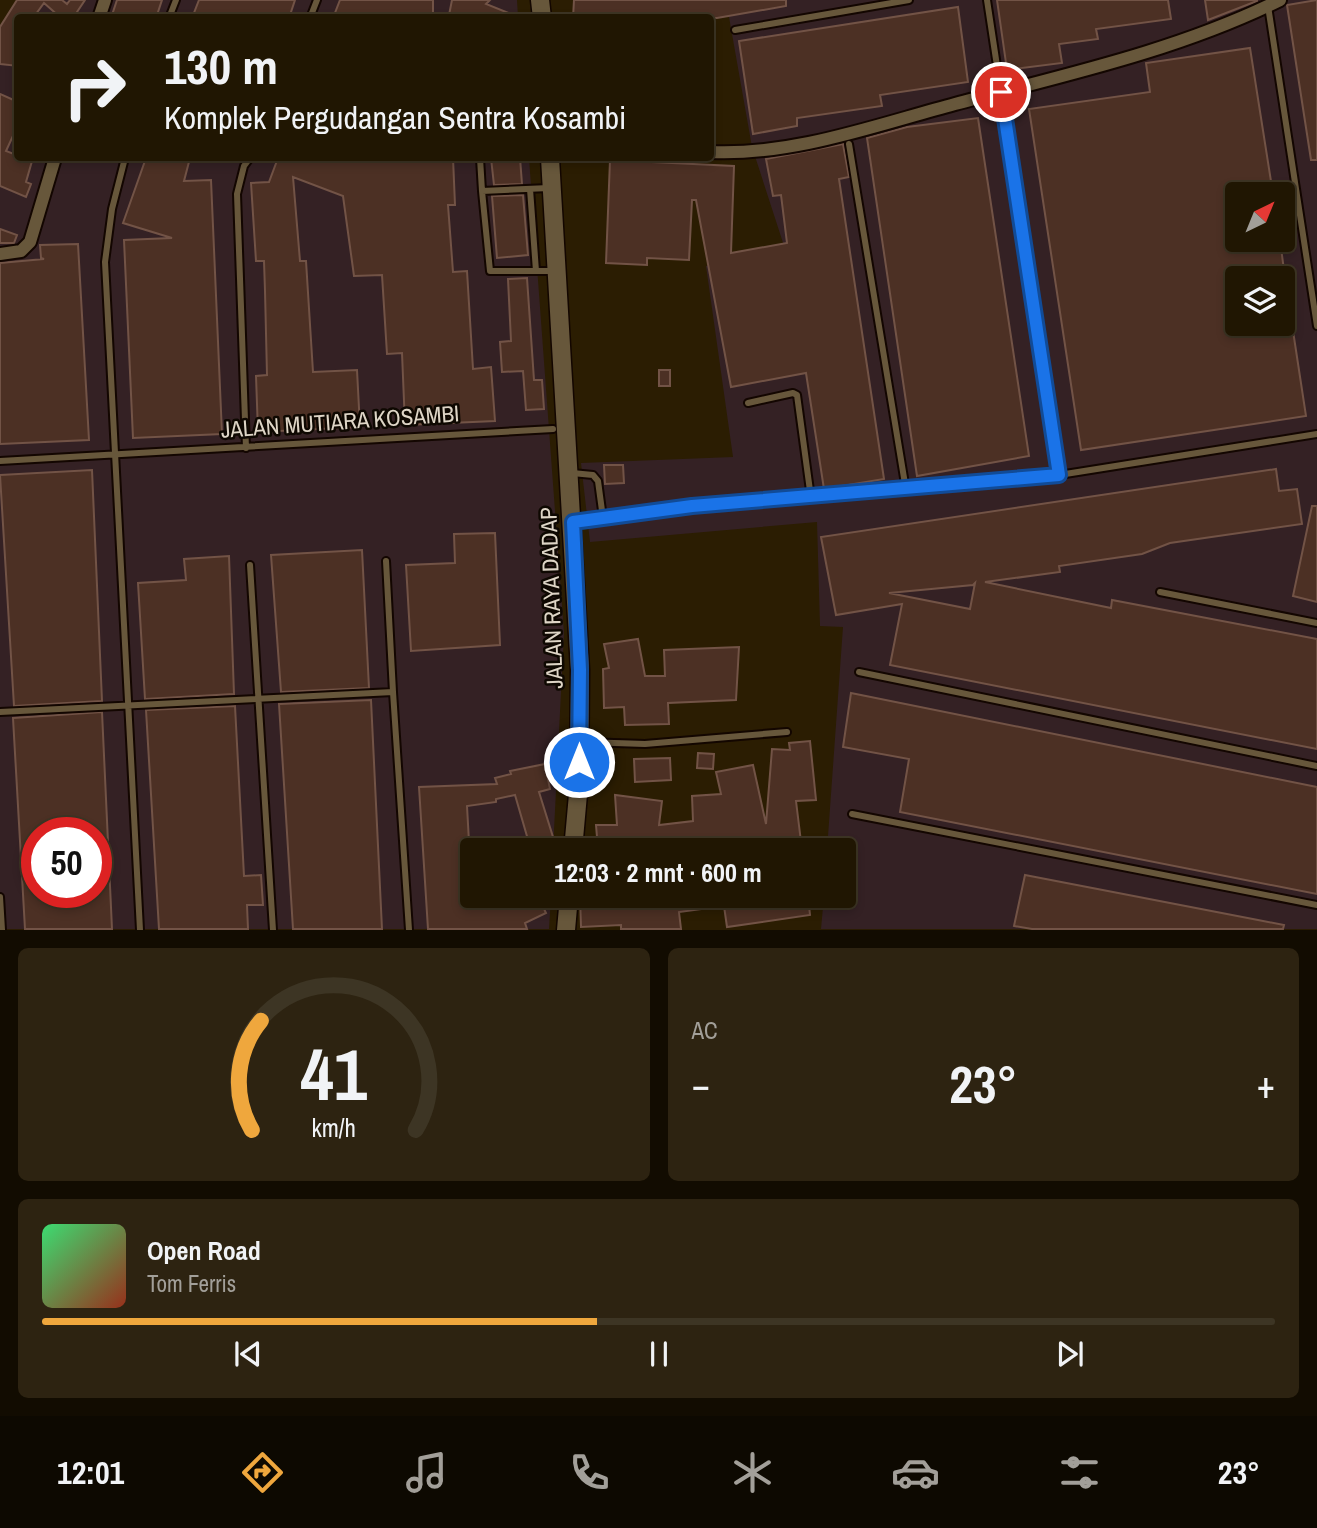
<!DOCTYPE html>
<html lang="id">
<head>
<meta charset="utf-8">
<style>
	:root { --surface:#201602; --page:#2d2311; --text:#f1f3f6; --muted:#a29f99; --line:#3d3524; --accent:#efa73d }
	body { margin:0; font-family:"Archivo Narrow",sans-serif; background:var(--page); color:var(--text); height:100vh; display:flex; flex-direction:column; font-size:26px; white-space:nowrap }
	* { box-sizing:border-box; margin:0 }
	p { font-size:23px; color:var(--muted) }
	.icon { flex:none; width:38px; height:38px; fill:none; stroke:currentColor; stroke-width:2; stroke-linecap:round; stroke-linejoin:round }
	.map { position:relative; height:930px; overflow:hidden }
	.side { display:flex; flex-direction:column; gap:18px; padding:18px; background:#120c01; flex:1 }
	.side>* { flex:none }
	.banner { position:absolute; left:14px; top:14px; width:700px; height:147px; border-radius:7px; box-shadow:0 4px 10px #0003,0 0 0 2px var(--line); background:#201602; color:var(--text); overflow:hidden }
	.needle { width:46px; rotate:43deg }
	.fabs { position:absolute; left:1225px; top:182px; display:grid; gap:14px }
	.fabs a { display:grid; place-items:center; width:70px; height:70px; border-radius:7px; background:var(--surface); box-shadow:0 4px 10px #0003,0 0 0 2px var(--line); font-size:35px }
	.speed { position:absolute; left:21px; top:817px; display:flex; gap:14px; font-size:35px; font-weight:700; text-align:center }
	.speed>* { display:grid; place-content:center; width:91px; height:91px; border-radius:50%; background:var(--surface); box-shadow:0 4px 10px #0003,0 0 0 2px var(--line); line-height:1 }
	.speed .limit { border:10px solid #d22; background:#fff; color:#111 }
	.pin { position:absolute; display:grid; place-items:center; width:60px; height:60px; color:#fff; margin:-30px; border:4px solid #fff; border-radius:50%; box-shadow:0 2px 7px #0007 }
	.me { position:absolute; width:77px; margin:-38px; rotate:0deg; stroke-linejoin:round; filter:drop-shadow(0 0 5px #0008) }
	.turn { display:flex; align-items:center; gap:24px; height:147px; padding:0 35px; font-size:32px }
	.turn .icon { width:91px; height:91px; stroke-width:2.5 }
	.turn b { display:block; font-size:49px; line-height:60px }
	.big { font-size:52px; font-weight:700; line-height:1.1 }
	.side .tile { flex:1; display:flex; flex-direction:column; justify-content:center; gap:10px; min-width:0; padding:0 24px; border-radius:10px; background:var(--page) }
	.side .dial { align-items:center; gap:0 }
	.dial svg { height:182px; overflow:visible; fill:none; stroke:var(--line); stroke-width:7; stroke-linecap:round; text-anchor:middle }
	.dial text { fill:var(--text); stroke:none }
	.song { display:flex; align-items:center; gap:21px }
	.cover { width:84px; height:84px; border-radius:10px; background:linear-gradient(135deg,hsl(140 70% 55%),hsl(10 70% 35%)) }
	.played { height:7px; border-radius:4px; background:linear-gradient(90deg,var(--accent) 45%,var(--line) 45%) }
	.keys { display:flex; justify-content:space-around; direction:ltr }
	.heat { display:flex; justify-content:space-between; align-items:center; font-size:38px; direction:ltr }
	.side .tiles { flex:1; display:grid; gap:18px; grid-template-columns:1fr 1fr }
	.tile:last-child { grid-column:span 2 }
	.trip { position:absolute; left:460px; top:838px; width:396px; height:70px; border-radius:7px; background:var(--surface); box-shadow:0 4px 10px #0003,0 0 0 2px var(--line); font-weight:700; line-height:70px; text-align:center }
	.tabs { display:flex; height:112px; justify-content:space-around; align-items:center; background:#0d0901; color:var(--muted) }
	.tabs .icon { width:49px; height:49px }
	.tabs .selected { color:var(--accent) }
	.tabs b { font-size:32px; color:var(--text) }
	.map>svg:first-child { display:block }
	.industrial { fill:#342124; fill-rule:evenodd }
	.building { fill:#4c3024; stroke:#725346; stroke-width:2; fill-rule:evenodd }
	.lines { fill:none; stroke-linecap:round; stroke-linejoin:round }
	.service-casing { stroke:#130600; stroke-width:10 }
	.minor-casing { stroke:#130600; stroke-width:16 }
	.secondary-casing { stroke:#130600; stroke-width:21 }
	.service { stroke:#67573b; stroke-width:6 }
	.minor { stroke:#67573b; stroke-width:12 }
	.secondary { stroke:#67573b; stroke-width:18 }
	.route-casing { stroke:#114b97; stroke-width:18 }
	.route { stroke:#1a73e8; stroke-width:12 }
	.labels { text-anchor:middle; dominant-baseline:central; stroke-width:5; stroke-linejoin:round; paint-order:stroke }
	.street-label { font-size:23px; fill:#ded5c6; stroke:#0e0801 }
</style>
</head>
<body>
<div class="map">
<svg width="1317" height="930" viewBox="0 0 1317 930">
	<rect width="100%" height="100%" fill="#2b1d02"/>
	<!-- industrial -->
	<path class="industrial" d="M18,0H517L518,17L18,18V158H529L564,633L553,850H472V896H551L549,929H0V48ZM37,833H96V892H37Z
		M726,0H1317V929H821L824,896H844V850H827L843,627L820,626L817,522L590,542L581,463L733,457L706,266L786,252L752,147ZM1237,194H1283V240H1237ZM1237,278H1283V324H1237Z"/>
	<!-- building -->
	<path class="building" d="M17,0H62L67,4L70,0H85L73,18H61L44,3L33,18H18V66L0,64V27Z
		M117,0H162L156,18H111Z
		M199,0H295L289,18H192Z
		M340,0H433V18H333Z
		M452,0H490L486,4L521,18H458L449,15Z
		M574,0H786V6L717,18H573Z
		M997,0H1168L1171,19L1096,29L1098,39L1059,44L1062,63L1007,70Z
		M1205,0H1257V1L1208,20Z
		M1317,0V160H1311L1287,5Z
		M958,7L968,82L880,95L882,106L797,118V126L753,134L739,41Z
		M1250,48L1273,194H1237V240H1280L1285,278H1237V324H1283V299L1288,298L1306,416L1081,450L1029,109L1150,92L1146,63Z
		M0,94L18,102V125L6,151L32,161L26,182L31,184L26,197L0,186Z
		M978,118L1029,456L917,476L867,138L907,127Z
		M843,144L849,177L839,179L884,479L824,489L806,373L731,387L696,200H692L689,260L647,258V265L606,263L610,160L734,166L731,253L787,243L781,195L773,196L766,159Z
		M146,158H190L184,181L211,180L222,434L133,438L124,240L172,238L123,223Z
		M278,158H453L455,205H448L453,272L467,271L473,369L491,367L495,421L405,425L402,353L387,354L382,275L354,276L343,196L293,177L300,261H306L313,372L357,370L360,427L258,432L256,376L267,375L265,291L264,261H256L251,183L269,182Z
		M491,158H520L522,184L494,185Z
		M523,195L528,255L497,258L492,196Z
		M0,229L17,235L14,243H0Z
		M78,244L89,440L0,444V263L44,259L41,258L40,245Z
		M527,278L534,380H542L544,409L526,410L523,371L502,372L500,342L511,341L508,279Z
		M659,370H670V386H659Z
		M604,465H623L624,483L605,484Z
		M1276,469L1279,491L1297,489L1302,524L1170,543L1142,554L1059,566L1060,572L985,582L1111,608L1112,600L1317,639V749L890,665L902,604L836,615L821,537ZM975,583L970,609L889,593L973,585Z
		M92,470L102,701L14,706L0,475Z
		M1312,506H1317V602L1293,596Z
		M495,533L500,645L411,651L406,565L455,563L454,534Z
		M362,550L369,688L281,692L271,555Z
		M229,556L234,694L145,699L138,583L186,580L184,559Z
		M638,639L645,676H665L664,650L739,647L736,700L668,703L669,724L625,725L624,707L604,708L603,669L609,668L604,644Z
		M851,693L1317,787V894L900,812L909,759L843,747Z
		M371,700L382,929H293L279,704Z
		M235,706L244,876L261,875L263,905H247L248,929H159L146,710Z
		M102,712L112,929H25L13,718ZM37,833H96V892H37Z
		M810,741L816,800L796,801L802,850H659L658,837H597L596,825H617L615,795L662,801L659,825L693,821L692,796L721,794L716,772L753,765L766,824L772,749L790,750L789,743Z
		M698,753L714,754L713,769L697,768Z
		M670,758L671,780L635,782L634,759Z
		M545,764L550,789L539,792L553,837L542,841L546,850H531L515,795L496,799V802L467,806L472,896H538L546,913L525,923L527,929H428L419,787L497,784L495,778L511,774L510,771Z
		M1025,875L1258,920L1284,925L1283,929H1032L1014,926Z
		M603,896H808L810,915L727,927L724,906L679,912L681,929H621V925L581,927L580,897Z"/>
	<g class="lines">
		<!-- service casing -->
		<g class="service-casing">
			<path id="service" d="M987,0L1059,475L1317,434
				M1268,6L1317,326
				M169,18L176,0
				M310,18L317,0
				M735,30L909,0
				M849,144L906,490
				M125,158L112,209L105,262L140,930
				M480,158L482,191
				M549,188L482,191L490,271H555
				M530,189L536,271
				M748,403L793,393L797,395L811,498
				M246,448L237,194L244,166L250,158
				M0,461L553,429
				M572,473L593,475L598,481L603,518
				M573,522L692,506L1059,475
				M250,565L273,930
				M1160,592L1317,623
				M859,672L1317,766
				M393,692L409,930
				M0,712L393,692L386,561
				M583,742L645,744L787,732
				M852,814L1317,905
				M0,897L2,930"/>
		</g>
		<!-- minor casing -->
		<g class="minor-casing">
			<path id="minor" d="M99,18L105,0
				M710,152C793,156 876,125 955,104C1065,75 1179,50 1280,0
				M0,254L21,251L30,242L55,158"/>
		</g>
		<!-- secondary casing -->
		<g class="secondary-casing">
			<path id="secondary" d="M540,0L542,18
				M550,158L580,670L579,783L573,850
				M566,930L569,896"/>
		</g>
		<!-- service -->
		<use href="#service" class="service"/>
		<!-- minor -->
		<use href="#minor" class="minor"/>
		<!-- secondary -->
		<use href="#secondary" class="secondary"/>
	</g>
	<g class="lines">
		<!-- route casing -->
		<g class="route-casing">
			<path id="route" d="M579,762L580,670L573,522L692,506L1059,475L1001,92"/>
		</g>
		<!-- route -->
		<use href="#route" class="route"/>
	</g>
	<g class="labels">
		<!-- street labels -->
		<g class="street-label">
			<text transform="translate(340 421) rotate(-4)">JALAN MUTIARA KOSAMBI</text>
			<text transform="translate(551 598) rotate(-92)">JALAN RAYA DADAP</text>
		</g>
	</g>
</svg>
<div class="fabs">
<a><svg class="needle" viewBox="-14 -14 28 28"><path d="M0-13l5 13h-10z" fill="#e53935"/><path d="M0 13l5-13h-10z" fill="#a29f99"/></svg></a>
<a><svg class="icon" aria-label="layers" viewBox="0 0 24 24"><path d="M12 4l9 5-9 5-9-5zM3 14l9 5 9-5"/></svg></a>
</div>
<div class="speed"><div class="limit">50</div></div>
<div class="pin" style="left:1001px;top:92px;background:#d93025"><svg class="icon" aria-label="arrive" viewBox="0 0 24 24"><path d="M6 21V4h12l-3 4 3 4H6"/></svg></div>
<svg class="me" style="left:579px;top:762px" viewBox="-20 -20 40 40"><circle r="17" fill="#1a73e8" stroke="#fff" stroke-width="3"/><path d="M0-11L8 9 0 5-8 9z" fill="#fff"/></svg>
<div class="trip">12:03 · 2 mnt · 600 m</div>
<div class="banner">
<div class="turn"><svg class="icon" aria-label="right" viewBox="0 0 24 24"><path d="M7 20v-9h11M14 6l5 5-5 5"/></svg><div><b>130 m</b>Komplek Pergudangan Sentra Kosambi</div></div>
</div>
</div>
<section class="side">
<div class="tiles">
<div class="tile dial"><svg viewBox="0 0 100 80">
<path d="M14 69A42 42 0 1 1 86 69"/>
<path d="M14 69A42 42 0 0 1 18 21" stroke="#efa73d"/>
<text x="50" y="56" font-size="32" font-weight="700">41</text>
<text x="50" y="72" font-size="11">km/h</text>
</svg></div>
<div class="tile"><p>AC</p>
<div class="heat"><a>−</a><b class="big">23°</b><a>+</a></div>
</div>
<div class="tile">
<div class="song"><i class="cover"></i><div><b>Open Road</b><p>Tom Ferris</p></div></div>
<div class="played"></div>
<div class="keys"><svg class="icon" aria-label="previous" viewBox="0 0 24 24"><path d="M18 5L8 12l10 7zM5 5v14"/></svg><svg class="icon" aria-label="pause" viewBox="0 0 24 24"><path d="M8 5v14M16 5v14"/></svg><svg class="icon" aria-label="next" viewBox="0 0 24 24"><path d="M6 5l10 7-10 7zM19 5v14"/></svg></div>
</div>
</div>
</section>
<nav class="tabs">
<b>12:01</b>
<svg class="icon selected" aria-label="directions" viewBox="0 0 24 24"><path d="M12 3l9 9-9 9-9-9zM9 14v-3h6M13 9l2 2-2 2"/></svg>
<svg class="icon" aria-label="music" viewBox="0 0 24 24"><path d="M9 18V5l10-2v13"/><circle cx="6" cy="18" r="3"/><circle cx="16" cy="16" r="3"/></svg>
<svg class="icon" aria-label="phone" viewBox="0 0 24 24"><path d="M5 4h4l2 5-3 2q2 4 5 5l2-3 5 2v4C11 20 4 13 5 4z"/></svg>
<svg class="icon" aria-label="climate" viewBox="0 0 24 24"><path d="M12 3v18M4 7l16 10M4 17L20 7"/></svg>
<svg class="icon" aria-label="car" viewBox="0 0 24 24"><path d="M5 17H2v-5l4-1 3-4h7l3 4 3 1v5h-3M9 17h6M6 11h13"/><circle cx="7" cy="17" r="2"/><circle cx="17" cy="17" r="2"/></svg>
<svg class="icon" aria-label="filters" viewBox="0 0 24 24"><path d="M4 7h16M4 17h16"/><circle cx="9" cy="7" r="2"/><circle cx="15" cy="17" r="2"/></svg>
<b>23°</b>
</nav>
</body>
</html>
